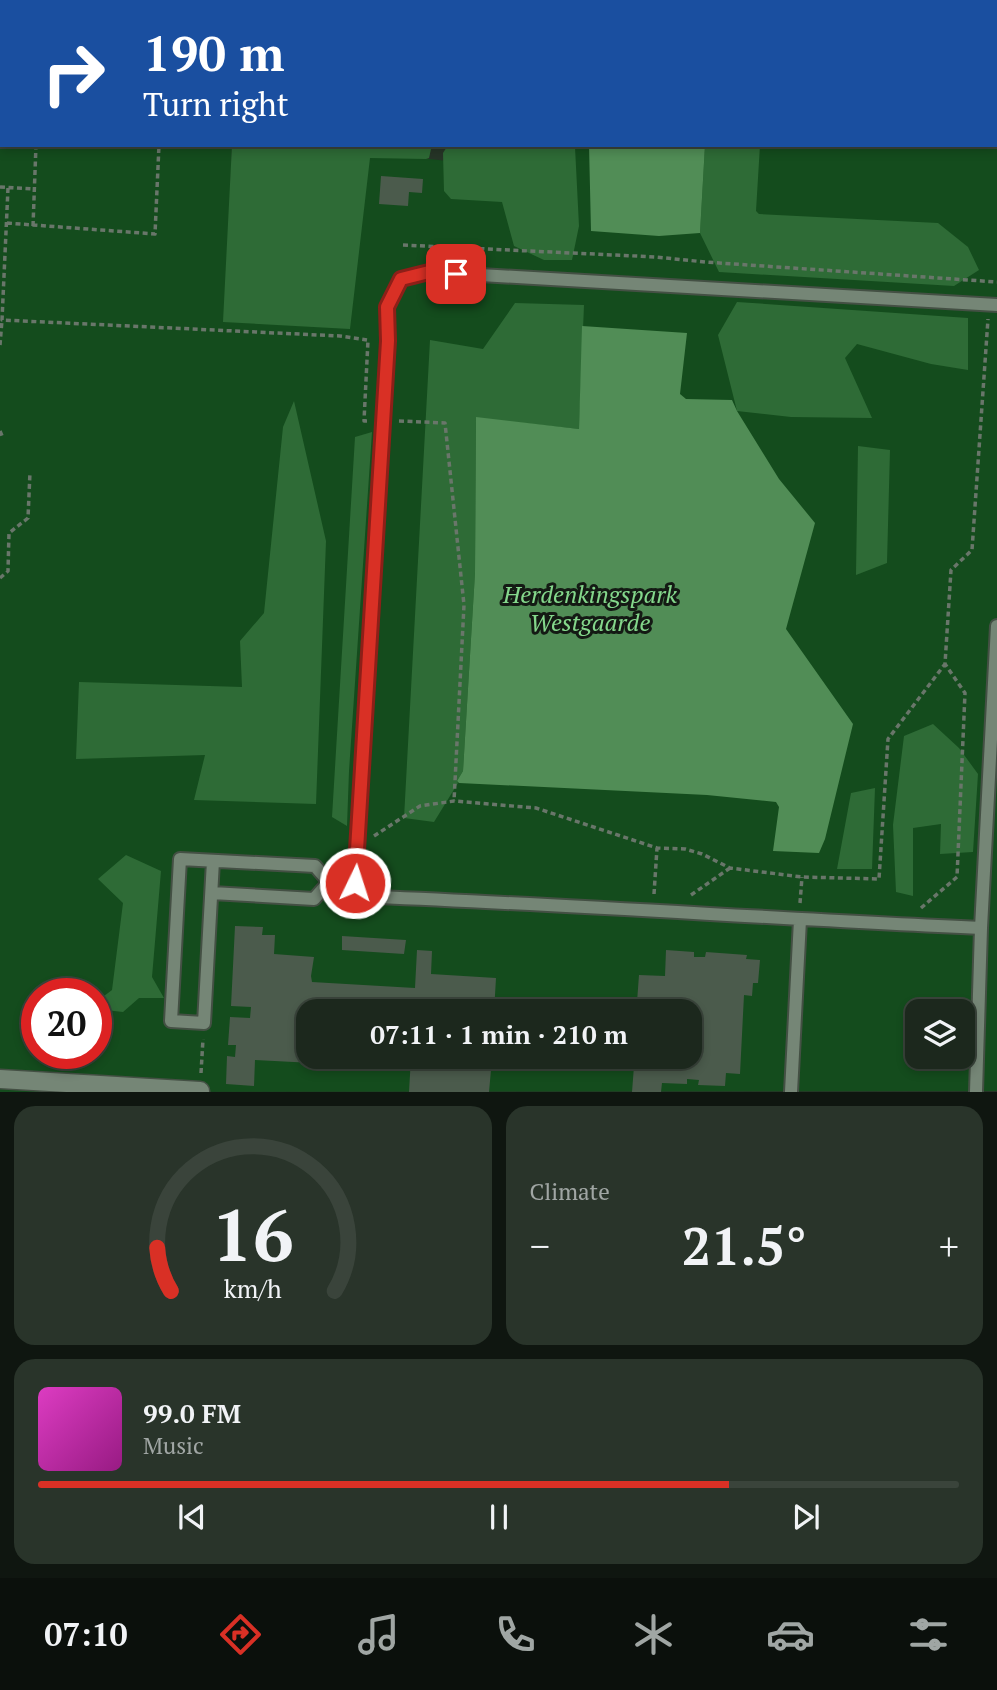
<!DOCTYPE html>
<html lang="en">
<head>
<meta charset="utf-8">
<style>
	:root { --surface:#1c281d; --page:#29342a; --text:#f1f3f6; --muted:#a0a6a4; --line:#3a443b; --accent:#d93025 }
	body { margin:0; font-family:"PT Serif",serif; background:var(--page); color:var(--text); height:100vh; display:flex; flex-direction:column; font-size:26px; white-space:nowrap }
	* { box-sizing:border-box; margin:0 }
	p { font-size:23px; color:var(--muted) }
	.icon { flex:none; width:38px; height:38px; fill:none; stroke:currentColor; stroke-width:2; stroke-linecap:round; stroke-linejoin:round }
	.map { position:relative; height:1092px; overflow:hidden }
	.details { display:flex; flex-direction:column; gap:14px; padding:14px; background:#0f1610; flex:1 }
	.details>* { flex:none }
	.hud { position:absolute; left:0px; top:0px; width:998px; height:147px; box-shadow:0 4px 10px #0003,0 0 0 2px var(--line); background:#1a4fa0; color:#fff; overflow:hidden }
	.controls { position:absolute; left:905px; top:999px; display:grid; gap:14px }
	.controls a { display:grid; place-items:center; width:70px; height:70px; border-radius:14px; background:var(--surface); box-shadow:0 4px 10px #0003,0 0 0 2px var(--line); font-size:35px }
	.speed { position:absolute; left:21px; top:978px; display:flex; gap:14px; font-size:35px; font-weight:700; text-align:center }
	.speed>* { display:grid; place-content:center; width:91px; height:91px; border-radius:50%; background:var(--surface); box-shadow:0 4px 10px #0003,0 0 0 2px var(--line); line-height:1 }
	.speed .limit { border:10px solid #d22; background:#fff; color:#111 }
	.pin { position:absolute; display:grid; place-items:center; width:60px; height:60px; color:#fff; margin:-30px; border-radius:14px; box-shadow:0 4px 10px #0006 }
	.me { position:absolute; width:77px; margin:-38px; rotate:4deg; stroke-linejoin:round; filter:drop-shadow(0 0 5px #0008) }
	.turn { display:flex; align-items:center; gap:24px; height:147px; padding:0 28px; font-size:32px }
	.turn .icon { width:91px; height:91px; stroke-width:2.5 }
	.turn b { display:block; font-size:49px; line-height:60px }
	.big { font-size:52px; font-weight:800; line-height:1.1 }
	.details .tile { flex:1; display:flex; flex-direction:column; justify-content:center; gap:10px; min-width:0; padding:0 24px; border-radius:21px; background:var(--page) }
	.details .dial { align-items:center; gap:0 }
	.dial svg { height:182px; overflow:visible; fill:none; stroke:var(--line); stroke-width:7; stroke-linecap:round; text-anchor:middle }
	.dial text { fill:var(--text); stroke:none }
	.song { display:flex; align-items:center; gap:21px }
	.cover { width:84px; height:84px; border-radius:10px; background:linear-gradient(135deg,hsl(310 70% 55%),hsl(310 70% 35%)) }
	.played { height:7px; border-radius:4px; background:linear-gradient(90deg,var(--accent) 75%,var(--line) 75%) }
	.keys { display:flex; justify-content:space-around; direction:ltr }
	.heat { display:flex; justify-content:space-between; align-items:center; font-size:38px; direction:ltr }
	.details .tiles { flex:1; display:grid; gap:14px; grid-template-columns:1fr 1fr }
	.tile:last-child { grid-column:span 2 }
	.trip { position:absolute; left:296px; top:999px; width:406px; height:70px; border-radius:21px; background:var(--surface); box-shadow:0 4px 10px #0003,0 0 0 2px var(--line); font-weight:800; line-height:70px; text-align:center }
	.tab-bar { display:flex; height:112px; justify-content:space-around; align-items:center; background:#0b100c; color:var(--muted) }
	.tab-bar .icon { width:49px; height:49px }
	.tab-bar .selected { color:var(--accent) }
	.tab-bar b { font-size:32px; color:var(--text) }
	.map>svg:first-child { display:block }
	.green { fill:#144c1d; fill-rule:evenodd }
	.forest { fill:#2e6b36 }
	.water { fill:#518d56 }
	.building { fill:#4b5b4c }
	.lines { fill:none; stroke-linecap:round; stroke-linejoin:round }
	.service-casing { stroke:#445044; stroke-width:16 }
	.pedestrian-casing { stroke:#445044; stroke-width:21 }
	.path { stroke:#69766a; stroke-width:3.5; stroke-dasharray:5 3.5; stroke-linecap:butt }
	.service { stroke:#758676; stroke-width:12 }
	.pedestrian { stroke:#758676; stroke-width:18 }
	.route-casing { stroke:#8d1f18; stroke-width:18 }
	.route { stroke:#d93025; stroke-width:12 }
	.labels { text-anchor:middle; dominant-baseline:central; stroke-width:6; stroke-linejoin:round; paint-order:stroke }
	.park-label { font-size:24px; font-style:italic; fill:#84d78b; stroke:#141a14 }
</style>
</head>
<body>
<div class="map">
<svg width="997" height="1092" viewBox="0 0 997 1092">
	<rect width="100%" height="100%" fill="#263527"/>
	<!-- green -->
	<path class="green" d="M0,0L48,2H2V145H232L230,196L343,150L458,162L567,145H996V2H685L997,0V1091L0,1092ZM37,994H96V1054H37ZM308,1012H690V1057H308ZM917,1012H962V1057H917Z"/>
	<!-- forest -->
	<path class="forest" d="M14,0H350V2Z
		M712,0H997V51L996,2Z
		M232,145H432L429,158L426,159L370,158L350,329L223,322Z
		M448,145L575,147L579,226L572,260H544L514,246L502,202L451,199L444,191L443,153Z
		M705,145H760L756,211L759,214L938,223L968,247L979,270L954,286L719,272L700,233Z
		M737,302L968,318V370L931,364L857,344L845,358L872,418L791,417L737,411L718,335Z
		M515,303L584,305L579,429L476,418L475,573L463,771L457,781L458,783L434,822L404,818L430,340L483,349Z
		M294,401L326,541L316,804L194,800L205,755L76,759L79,682L242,687L240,641L264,613L283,427Z
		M372,432L349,771L347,826L332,817L355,437Z
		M858,446L890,450L887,563L856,575Z
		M933,724L959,748L978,774L973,852L940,854L941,824L913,828V896L896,892L893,825L904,736Z
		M875,788L872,869H837L851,793Z
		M126,855L161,871L152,977L164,998H139L123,1012L96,1009V1002L112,990L123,903L98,879Z"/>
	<!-- water -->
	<path class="water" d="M350,0H712V2Z
		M589,145H705L700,233L659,236L591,231Z
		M582,326L687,333L680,394L686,399L732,400L737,411L779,479L815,523L786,629L853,724L825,839L819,853L773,851L779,807L776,802L707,795L459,783L457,781L463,771L475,573L476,417L579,429Z"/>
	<!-- building -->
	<path class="building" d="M381,176L423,179L422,193L409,192L408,206L379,204Z
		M235,926L263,927L262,935H275L274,954L314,957L311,976L312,982L415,988L417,950L432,951L431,974L496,978L494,1012L311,1010L308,1012V1057H314L313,1063L255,1060L254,1086L226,1084L227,1056L235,1057L236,1045H228L230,1017L250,1018L251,1007L231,1006Z
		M342,936L406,940L404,954L342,950Z
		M666,950L694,952V957H705L706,952L747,955L746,959L760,960L758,983H753L752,996L744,995L740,1074L726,1073L725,1086L698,1085L699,1080L687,1079V1084L662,1083L661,1092H632L634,1066L639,1067V1057H690V1012H642V1003L637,1002L639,975L665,976Z
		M411,1057H478L477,1069L491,1070L489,1092H409Z"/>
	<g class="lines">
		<!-- service casing -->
		<g class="service-casing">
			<path id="service" d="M213,861L204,1023L171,1021L180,859L315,866L329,882
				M355,883L388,341L387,307L401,279L429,272L997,305
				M212,893L314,899L329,882L355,883L376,897C578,905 779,919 981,928
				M791,1092L800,920
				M976,1092L981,928L997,626"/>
		</g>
		<!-- pedestrian casing -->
		<g class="pedestrian-casing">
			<path id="pedestrian" d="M0,1079L200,1091"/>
		</g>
		<!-- path -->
		<path class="path" d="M0,75L2,76
			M0,187L34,189
			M8,188L2,320L340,336L367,340
			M7,223L155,234L159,145
			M33,226L36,145
			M403,245L656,257L705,262L997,282
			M0,345L2,320
			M367,421H364L368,340
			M399,421L445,423L464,605L454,801
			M0,431L3,438
			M0,578L8,571L9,533L28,518L30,472
			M374,836L420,806L454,801L536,808L657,848L685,849L702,854L730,868L802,877L879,879L888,739L945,664
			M654,894L657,848
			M691,895L730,868
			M800,903L802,877
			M921,908L957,877L965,693L945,664L951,570L972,550L988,319
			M201,1073L203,1039"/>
		<!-- service -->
		<use href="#service" class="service"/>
		<!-- pedestrian -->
		<use href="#pedestrian" class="pedestrian"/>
	</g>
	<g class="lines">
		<!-- route casing -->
		<g class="route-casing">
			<path id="route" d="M355,883L388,341L387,307L401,279L429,272L456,274"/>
		</g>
		<!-- route -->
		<use href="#route" class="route"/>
	</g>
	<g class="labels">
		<!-- park labels -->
		<g class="park-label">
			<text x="590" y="594">Herdenkingspark<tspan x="590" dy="28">Westgaarde</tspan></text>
		</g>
	</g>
</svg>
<div class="controls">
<a><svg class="icon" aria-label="layers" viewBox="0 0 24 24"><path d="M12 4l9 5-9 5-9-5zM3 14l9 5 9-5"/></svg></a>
</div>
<div class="speed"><div class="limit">20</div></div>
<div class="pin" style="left:456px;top:274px;background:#d93025"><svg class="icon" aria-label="arrive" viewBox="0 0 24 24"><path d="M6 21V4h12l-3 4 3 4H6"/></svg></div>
<svg class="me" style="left:355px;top:883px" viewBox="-20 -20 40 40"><circle r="17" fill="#d93025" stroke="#fff" stroke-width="3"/><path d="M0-11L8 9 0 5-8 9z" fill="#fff"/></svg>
<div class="trip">07:11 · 1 min · 210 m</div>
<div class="hud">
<div class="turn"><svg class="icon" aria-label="right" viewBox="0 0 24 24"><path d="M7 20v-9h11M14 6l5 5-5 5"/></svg><div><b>190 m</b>Turn right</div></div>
</div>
</div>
<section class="details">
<div class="tiles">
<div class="tile dial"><svg viewBox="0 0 100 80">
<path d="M14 69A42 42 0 1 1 86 69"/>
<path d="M14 69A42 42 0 0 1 8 50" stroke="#d93025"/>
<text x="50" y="56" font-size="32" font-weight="700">16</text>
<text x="50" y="72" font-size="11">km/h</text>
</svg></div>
<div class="tile"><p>Climate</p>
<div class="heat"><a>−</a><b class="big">21.5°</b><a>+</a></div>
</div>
<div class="tile">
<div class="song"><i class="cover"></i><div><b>99.0 FM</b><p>Music</p></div></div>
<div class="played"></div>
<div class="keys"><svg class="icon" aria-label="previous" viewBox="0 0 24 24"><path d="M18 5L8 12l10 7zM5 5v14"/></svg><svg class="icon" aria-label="pause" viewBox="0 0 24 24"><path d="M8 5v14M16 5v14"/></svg><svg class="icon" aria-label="next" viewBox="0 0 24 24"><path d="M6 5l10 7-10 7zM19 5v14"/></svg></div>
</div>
</div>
</section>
<nav class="tab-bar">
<b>07:10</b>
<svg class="icon selected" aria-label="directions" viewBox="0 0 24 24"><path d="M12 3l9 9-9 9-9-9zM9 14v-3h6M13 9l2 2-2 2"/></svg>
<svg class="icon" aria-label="music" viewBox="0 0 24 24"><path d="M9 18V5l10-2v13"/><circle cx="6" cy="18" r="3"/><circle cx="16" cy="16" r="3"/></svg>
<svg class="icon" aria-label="phone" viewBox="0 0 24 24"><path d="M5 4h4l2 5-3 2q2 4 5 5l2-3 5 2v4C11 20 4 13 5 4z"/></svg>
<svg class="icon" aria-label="climate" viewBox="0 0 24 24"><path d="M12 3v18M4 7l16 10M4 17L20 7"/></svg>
<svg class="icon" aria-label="car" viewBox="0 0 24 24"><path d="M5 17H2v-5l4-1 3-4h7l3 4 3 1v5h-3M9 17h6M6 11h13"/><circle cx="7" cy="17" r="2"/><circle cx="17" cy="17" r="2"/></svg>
<svg class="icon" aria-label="filters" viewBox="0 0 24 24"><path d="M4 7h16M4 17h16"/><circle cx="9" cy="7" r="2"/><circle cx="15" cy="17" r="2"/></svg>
</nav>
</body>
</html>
